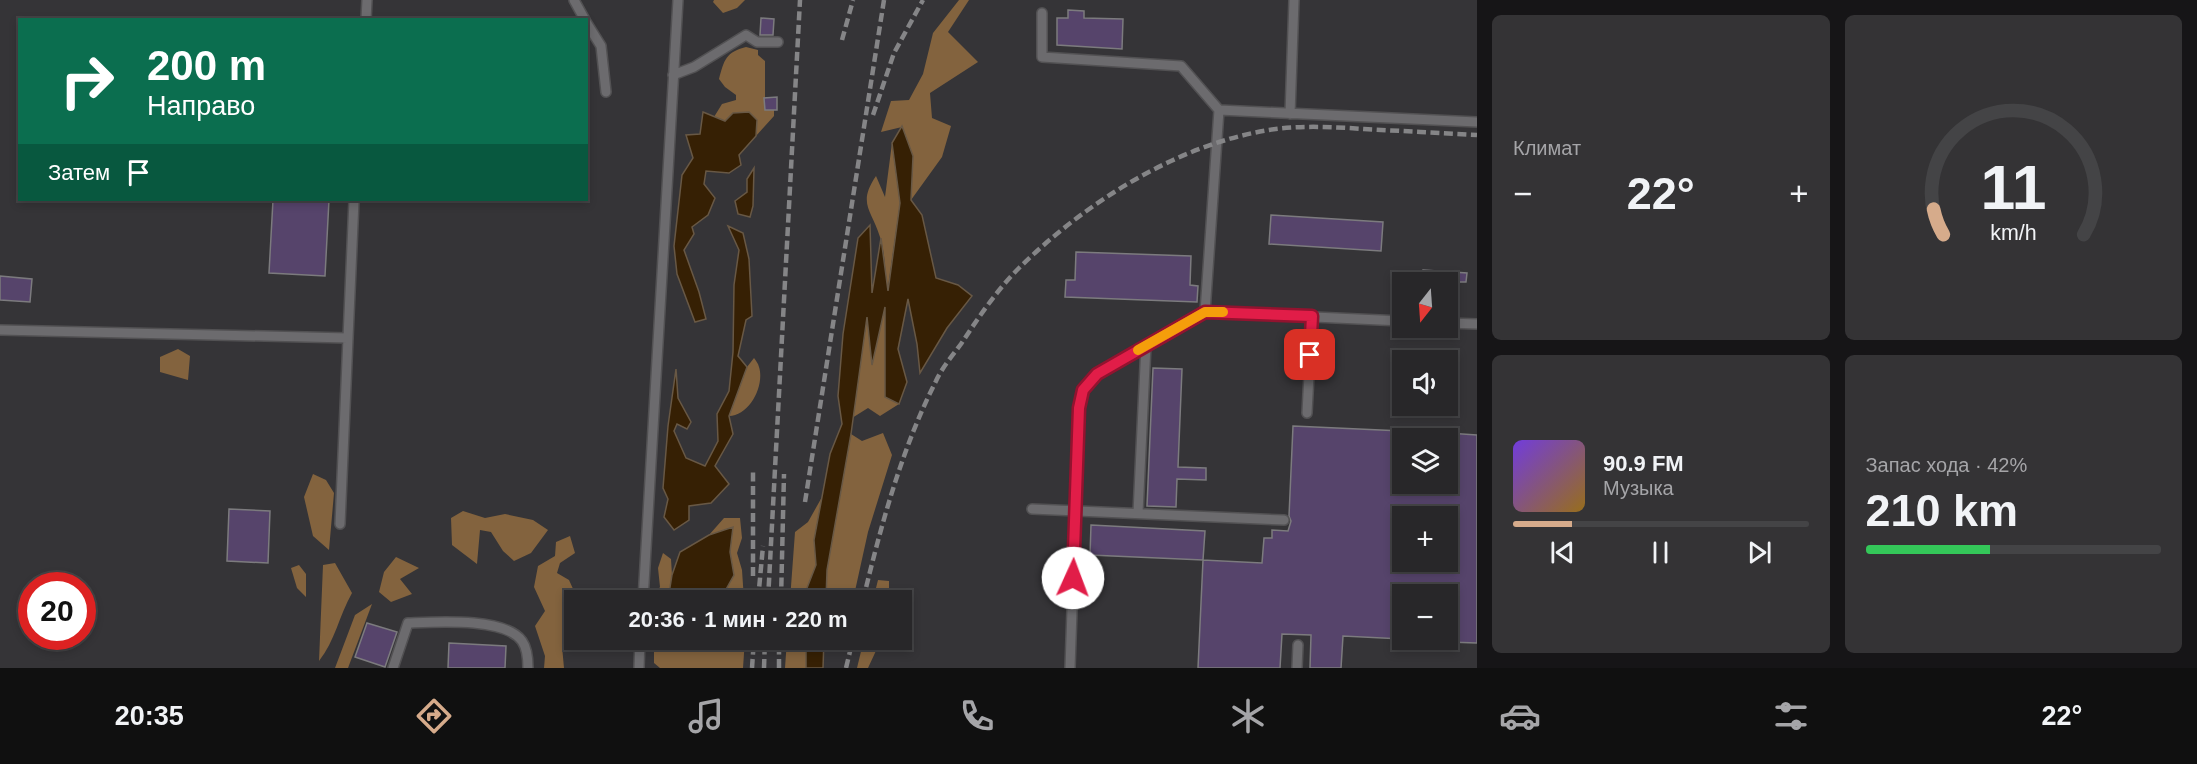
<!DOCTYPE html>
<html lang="ru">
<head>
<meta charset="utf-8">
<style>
	:root { --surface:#282729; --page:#343335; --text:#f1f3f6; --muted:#a5a5a8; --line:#444446; --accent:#d6ab8b }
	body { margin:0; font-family:Helvetica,sans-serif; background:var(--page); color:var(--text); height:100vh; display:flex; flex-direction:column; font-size:22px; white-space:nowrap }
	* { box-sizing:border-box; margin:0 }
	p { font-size:20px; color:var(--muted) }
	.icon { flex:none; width:33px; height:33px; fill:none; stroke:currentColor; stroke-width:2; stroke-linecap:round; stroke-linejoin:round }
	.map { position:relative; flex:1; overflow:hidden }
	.sheet { display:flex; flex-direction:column; gap:15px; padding:15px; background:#161517; width:720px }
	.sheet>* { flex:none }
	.guide { position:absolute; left:18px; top:18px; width:570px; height:183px; border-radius:0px; box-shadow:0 3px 9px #0003,0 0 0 2px var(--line); background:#0b6e4f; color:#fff; overflow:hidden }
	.needle { width:39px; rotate:197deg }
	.fabs { position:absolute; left:1392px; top:272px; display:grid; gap:12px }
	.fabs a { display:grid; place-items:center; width:66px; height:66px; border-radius:0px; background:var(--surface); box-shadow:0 3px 9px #0003,0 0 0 2px var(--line); font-size:30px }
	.speed { position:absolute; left:18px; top:572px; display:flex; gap:12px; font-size:30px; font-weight:700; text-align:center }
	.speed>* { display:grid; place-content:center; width:78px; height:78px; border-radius:50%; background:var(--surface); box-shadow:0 3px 9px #0003,0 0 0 2px var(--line); line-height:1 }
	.speed .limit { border:9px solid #d22; background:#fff; color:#111 }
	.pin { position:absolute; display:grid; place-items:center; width:51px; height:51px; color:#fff; margin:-26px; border-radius:12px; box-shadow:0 3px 9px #0006 }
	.me { position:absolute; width:66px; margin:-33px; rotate:2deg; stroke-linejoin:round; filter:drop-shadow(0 0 4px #0008) }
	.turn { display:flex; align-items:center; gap:21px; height:126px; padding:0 30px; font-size:27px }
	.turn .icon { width:78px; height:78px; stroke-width:2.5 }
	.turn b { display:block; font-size:42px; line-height:51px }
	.then { display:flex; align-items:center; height:57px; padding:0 30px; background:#0003; gap:12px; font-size:22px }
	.big { font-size:45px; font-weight:600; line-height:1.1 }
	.sheet .widget { flex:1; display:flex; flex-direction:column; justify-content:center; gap:9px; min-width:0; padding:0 21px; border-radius:9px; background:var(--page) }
	.sheet .dial { align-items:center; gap:0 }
	.dial svg { height:156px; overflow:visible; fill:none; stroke:var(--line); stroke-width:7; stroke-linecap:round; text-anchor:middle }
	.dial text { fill:var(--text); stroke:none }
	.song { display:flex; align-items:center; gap:18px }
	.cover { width:72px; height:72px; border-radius:9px; background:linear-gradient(135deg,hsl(260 70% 55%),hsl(40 70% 35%)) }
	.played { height:6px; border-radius:3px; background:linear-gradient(90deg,var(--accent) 20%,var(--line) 20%) }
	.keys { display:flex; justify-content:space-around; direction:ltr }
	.heat { display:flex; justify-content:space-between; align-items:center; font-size:33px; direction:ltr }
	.charge { height:9px; border-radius:4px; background:linear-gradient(90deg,#34c759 42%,var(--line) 0) }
	.sheet .tiles { flex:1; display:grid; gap:15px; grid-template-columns:repeat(2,1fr) }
	.trip { position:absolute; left:564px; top:590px; width:348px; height:60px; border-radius:0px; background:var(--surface); box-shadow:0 3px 9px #0003,0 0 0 2px var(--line); font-weight:600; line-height:60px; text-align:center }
	.tab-bar { display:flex; height:96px; justify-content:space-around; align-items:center; background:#101010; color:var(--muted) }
	.tab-bar .icon { width:42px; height:42px }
	.tab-bar .current { color:var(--accent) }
	.tab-bar b { font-size:27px; color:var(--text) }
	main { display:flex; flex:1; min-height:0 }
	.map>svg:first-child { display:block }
	.forest { fill:#83633e }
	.water { fill:#362004; stroke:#685845; stroke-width:1.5 }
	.building { fill:#56446b; stroke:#7c7b7e; stroke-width:1.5; fill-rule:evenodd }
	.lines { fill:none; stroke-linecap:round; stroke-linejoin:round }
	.lane-casing { stroke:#525153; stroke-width:12 }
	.lane { stroke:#6c6b6e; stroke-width:9 }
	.rail { stroke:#858587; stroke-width:4.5; stroke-dasharray:9 4.5; stroke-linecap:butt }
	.route-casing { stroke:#92132f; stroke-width:15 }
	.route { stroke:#e11d48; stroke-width:10 }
	.slow { stroke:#f59e0b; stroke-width:10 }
</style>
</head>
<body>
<main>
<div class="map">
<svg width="1477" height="668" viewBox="0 0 1477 668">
	<rect width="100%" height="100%" fill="#353437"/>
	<!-- forest -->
	<path class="forest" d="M714,0H745L737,8L723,13L713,2Z
		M959,0H969L948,32L978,62L930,93L932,118L951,126L942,157L911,200L913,156L902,127L881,132L891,101L909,100L923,74L933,33Z
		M746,47L758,50V55L765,61V110H774V116L756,136L757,120L725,121L714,117L722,104L736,100V95L725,87L719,79C724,60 726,52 746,47Z
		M892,143L900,203L887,294C885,276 886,255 880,237C872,210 857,204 876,176L885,197Z
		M885,303V397L899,404L880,416L868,408L852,418L868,313L872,362Z
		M178,349L190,356L188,380L160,372V357Z
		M754,358C756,361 758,363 759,367C765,386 749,416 729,416L747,367Z
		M883,433L892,455L868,532L853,600H826L827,570L851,434L862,441Z
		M313,474L326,480L334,493L329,550L313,536L304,497Z
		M822,497L814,540L816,565L807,588L806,600H790L795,532L808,522Z
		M463,511L485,518L505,514L533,520L548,530L531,553L514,561L503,551L491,532L480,530L477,564L452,545L451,518Z
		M724,518H740L742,538L737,553L742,570L744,600H720L734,575L730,552L733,527L709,535Z
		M570,536L575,553L560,563L557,573L569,580L574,591L562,646L564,668H544L545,656L535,626L545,611L534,587L538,566L555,556L556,542Z
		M663,553L671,559L672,575L668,600H651L660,587L658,568Z
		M396,557L419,568L400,579L412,594L391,602L379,592L384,572Z
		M335,563L352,593C339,616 335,641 319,661L323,565Z
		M299,565L306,574V597L297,588L291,568Z
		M878,580L889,581V591L886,600H873Z
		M372,604L348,668H335L355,615Z
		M654,639H677L685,644H711L713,639H745L743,668H660L654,663Z
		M787,639H806V668H785Z
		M864,639L881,640L868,668H857Z"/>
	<!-- water -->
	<path class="water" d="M703,112L725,121L733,113L749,112L757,120L756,136L739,155L741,165L729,173L706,171L704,184L715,198L708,215L692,227L694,234L684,250L699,292L706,319L695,322L677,274L674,246L682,175L693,158L686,135L700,134Z
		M902,126L913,156L911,200L922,215L936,278L958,285L972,296L947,328L920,373L917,344L908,299L898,349L907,382L899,404L885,397V307L872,365L867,317L851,434L827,570L826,600H806L807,588L816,565L814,540L830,454L842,424L838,396L843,334L858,238L870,225L872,293L881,238L888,291L900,203L892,143Z
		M754,168L753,206L750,217L738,214L735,201L747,192V179Z
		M728,226L743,233L749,259L752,316L746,320L738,356L747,367L729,416L733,434L715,466L729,484L711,503L689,506V520L674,530L664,517L668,499L663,488L668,426L676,369L678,398L691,422L687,429L677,424L674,431L686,458L705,466L718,441L717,414L729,391L733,352L734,285L739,250Z
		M733,527L730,552L734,575L720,600H668L672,575L680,552L709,535Z
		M806,639H824L823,668H806Z"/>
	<!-- building -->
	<path class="building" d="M1068,10L1084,11V18L1123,19L1122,49L1057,45V18H1068Z
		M761,18L774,19L773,35H760Z
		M777,97V110H765L764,98Z
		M273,200H329L325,276L269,273Z
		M1271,215L1383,222L1381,251L1269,244Z
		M1076,252L1191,256L1190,285L1198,286L1197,302L1065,297L1066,280H1075Z
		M1423,270L1467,273L1466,282H1422Z
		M0,276L32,279L30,302L0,300Z
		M1153,368L1182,369L1178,467L1206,468V480L1177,479L1176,507L1147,506Z
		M1293,426L1402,431V483H1448V433L1477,435V643L1448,642V594H1402V639L1343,636L1341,668H1310L1311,635L1282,634L1280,668H1198L1203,560L1262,563L1264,538H1272V530L1288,531L1291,521L1289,516ZM1402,516H1448V561H1402Z
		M229,509L270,511L268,563L227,561Z
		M1091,525L1205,531L1203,560L1090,555Z
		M367,623L397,632L385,667L355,657Z
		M449,643L506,646L505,668H448Z"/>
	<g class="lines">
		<!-- lane casing -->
		<g class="lane-casing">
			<path id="lane" d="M574,0L585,20
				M1042,13V57L1181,66L1219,110
				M366,20L367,0
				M586,22L601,46L606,92
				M673,75L694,67L746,35L757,42H778
				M1290,114L1294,0
				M1205,312L1219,110L1477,122
				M1448,323L1477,324
				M0,330L348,338L354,200
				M1307,413L1312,317
				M1032,509L1284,520
				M1138,513L1146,345
				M340,524L348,338
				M643,600L678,0
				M393,668L408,623C435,622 505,617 522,641C527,648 528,659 528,668
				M639,668L640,639
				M1070,668L1079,408L1083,390L1097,374L1205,312L1402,321
				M1297,668L1298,645"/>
		</g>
		<!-- lane -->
		<use href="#lane" class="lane"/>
		<!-- rail -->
		<path class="rail" d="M842,40L853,0
			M873,115L894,53L923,0
			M805,502L884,0
			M753,576V472
			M758,600L763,546
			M768,600L800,0
			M781,600L784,474
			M863,600C881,526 901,450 936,381C942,368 952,356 961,344C978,318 997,290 1019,268C1085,203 1176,145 1269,130C1300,125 1333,127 1364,129C1402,131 1439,133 1477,135
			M752,668L754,639
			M764,668L765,639
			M779,668V639
			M846,668L853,639"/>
	</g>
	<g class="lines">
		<!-- route casing -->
		<g class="route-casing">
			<path id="route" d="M1073,578L1079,408L1083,390L1097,374L1205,312L1312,316L1310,355"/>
		</g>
		<!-- route -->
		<use href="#route" class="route"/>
		<!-- slow -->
		<path class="slow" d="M1138,350L1205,312H1223"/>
	</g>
</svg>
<div class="fabs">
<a><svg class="needle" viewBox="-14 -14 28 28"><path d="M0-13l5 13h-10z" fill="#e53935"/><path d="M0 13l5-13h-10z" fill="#a5a5a8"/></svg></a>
<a><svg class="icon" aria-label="sound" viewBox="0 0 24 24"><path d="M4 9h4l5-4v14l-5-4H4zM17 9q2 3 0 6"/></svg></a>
<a><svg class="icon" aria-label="layers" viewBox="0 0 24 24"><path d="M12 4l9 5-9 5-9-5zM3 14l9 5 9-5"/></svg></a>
<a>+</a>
<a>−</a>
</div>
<div class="speed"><div class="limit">20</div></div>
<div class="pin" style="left:1310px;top:355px;background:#d93025"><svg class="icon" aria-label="arrive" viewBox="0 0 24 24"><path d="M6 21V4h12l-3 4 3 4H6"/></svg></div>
<svg class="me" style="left:1073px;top:578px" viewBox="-20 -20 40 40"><circle r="19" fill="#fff"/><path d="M0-13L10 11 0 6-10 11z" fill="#e11d48"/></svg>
<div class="trip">20:36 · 1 мин · 220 m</div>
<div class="guide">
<div class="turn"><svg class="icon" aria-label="right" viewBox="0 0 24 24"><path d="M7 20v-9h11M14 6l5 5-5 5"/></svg><div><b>200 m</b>Направо</div></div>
<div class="then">Затем<svg class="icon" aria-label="arrive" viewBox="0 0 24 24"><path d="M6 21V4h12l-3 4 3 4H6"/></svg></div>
</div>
</div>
<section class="sheet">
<div class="tiles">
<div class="widget"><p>Климат</p>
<div class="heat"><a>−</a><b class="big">22°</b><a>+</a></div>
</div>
<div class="widget dial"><svg viewBox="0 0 100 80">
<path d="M14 69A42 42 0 1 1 86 69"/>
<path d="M14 69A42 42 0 0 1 9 56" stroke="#d6ab8b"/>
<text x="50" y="56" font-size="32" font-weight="700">11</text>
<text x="50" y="72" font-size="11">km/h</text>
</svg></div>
<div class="widget">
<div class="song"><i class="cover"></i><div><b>90.9 FM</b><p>Музыка</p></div></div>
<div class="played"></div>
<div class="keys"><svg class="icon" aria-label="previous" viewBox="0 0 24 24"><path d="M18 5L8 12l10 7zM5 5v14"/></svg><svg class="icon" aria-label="pause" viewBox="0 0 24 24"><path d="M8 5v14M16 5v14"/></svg><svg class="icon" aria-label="next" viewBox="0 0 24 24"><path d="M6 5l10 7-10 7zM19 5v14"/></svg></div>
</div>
<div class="widget"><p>Запас хода · 42%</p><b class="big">210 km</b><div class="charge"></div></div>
</div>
</section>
</main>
<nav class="tab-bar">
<b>20:35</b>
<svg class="icon current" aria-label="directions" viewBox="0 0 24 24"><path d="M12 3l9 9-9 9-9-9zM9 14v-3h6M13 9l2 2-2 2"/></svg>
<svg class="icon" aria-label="music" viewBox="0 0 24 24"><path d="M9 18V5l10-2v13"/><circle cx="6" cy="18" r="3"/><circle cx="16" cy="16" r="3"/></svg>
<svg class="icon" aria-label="phone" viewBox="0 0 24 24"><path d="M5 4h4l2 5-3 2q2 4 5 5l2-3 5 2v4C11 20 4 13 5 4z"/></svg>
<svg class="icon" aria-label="climate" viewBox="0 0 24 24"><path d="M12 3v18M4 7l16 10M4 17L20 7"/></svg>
<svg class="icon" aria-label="car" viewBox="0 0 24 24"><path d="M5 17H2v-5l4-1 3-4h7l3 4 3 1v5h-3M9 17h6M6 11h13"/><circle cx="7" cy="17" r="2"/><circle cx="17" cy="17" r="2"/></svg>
<svg class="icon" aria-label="filters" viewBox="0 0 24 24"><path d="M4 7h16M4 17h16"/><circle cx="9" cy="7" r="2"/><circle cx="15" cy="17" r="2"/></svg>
<b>22°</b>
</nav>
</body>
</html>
